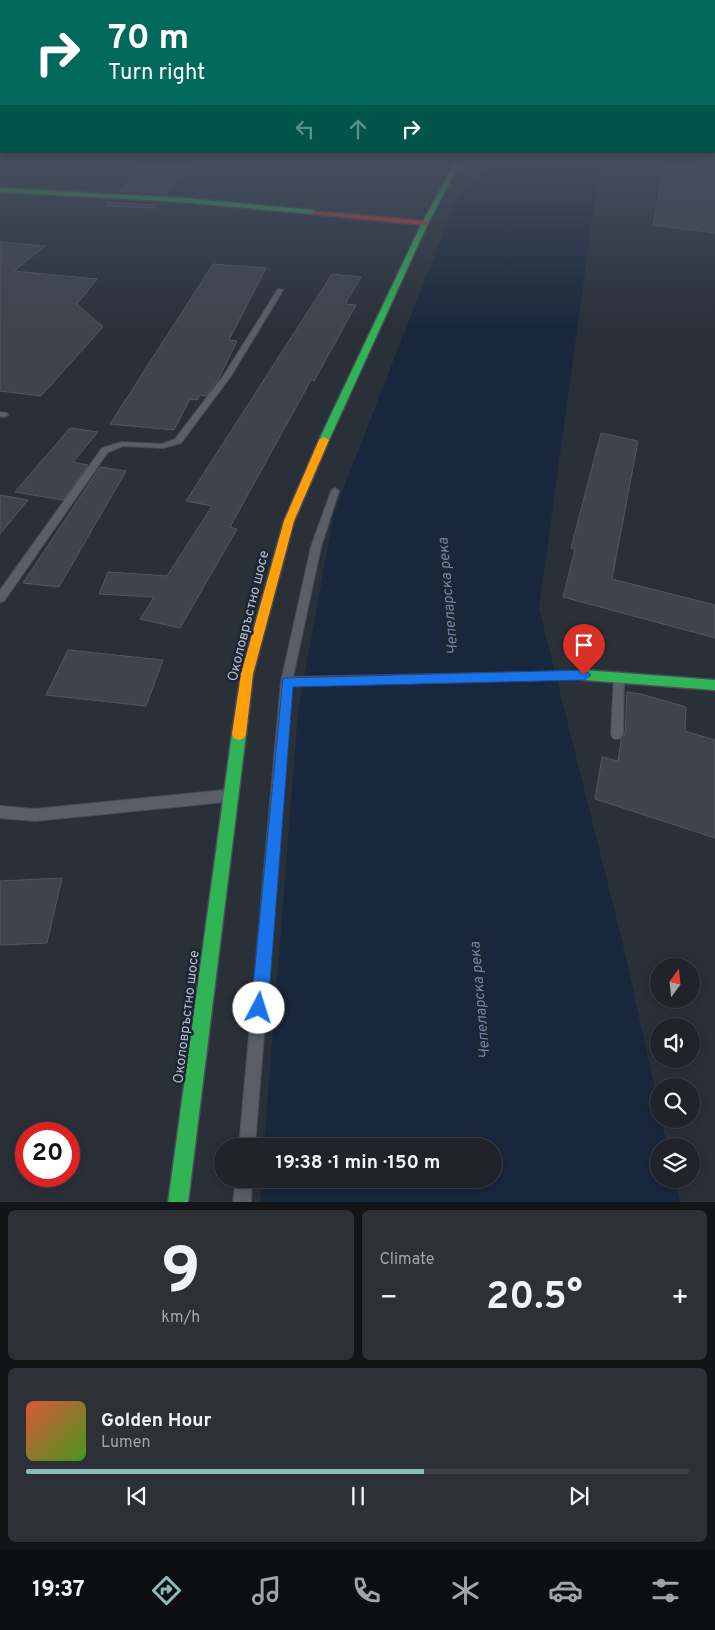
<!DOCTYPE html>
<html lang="en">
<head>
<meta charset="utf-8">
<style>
	:root { --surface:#20242a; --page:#2d3036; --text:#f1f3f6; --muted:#a2a4a8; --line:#3d4147; --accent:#8bbbb9 }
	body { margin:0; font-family:Overpass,sans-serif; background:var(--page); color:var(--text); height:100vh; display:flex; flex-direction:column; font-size:19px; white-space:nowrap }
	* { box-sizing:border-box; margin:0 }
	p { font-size:16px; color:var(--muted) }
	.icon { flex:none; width:28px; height:28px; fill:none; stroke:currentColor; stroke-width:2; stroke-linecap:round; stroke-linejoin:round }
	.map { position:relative; height:1202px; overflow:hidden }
	.panel { display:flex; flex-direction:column; gap:8px; padding:8px; background:#121417; flex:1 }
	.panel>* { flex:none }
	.banner { position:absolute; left:0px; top:0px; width:715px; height:152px; box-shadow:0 2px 12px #0003,0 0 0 1px var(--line); background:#00695c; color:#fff; overflow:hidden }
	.needle { width:32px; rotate:15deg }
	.fabs { position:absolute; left:650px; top:958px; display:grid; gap:10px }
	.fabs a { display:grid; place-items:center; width:50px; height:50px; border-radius:50%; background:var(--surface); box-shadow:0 2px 12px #0003,0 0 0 1px var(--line); font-size:25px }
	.speed { position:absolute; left:15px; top:1122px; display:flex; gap:10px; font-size:25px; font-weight:700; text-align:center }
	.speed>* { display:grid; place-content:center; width:65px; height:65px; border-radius:50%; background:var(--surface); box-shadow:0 2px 12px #0003,0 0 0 1px var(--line); line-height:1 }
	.speed .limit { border:8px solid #d22; background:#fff; color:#111 }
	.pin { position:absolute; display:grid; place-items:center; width:42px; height:42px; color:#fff; margin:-51px -21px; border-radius:50% 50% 50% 0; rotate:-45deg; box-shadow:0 0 5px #0007 }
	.pin .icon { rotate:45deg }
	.me { position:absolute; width:55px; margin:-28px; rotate:5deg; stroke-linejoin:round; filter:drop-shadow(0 0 4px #0008) }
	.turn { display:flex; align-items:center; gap:18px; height:105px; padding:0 25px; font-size:22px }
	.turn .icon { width:65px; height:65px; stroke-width:2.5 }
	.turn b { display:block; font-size:35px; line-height:42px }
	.lanes { display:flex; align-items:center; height:48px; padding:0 25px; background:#0003; justify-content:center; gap:25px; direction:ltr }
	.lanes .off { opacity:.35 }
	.big { font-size:38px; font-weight:700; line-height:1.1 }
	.panel .card { flex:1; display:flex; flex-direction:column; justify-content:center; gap:8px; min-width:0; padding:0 18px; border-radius:8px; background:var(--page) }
	.panel .dial { align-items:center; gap:0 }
	.dial b { font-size:65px; line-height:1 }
	.song { display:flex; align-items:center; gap:15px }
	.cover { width:60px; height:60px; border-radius:8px; background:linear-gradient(135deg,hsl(10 70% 55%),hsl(100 70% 35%)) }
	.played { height:5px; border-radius:2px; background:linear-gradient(90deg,var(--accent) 60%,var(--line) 60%) }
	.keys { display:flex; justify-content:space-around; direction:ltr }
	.heat { display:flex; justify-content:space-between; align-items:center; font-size:28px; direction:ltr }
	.panel .tiles { flex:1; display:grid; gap:8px; grid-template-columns:1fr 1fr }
	.card:last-child { grid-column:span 2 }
	.trip { position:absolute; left:214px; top:1138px; width:288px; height:50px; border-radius:25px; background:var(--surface); box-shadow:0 2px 12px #0003,0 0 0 1px var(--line); font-weight:700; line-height:50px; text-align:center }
	.menu { display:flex; height:80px; justify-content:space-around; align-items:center; background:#0d0e11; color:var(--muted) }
	.menu .icon { width:35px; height:35px }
	.menu .current { color:var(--accent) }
	.menu b { font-size:22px; color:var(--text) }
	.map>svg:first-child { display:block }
	.water { fill:#19273c }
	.building { fill:#3f444c; stroke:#52575f }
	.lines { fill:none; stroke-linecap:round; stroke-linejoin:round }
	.lane-casing { stroke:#484c55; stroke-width:2 }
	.fast-casing { stroke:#484c55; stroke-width:3 }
	.slow-casing { stroke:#484c55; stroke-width:3 }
	.jam-casing { stroke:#484c55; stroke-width:3 }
	.lane { fill:#5a5e66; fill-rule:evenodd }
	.fast { fill:#30b455; fill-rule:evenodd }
	.slow { fill:#ff9f0a; fill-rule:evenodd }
	.jam { fill:#e5322d; fill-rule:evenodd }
	.route { fill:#1a73e8; stroke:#114b97 }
	.labels { text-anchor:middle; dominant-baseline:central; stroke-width:5; stroke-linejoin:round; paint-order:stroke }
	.street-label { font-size:14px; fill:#b4bcc9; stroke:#1d2633 }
	.water-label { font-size:15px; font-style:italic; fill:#6d86a8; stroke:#1d2633 }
</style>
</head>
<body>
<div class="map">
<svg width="715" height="1203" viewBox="0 0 715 1203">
	<rect width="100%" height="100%" fill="#2a3038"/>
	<!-- water -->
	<path class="water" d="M492,161H598V177L539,608L622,940L659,1107V1119H661L667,1146H659V1179H674L680,1202L260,1203L262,1179H492V1146H264L298,711L334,513L454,205Z"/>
	<!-- building -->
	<path class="building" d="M147,161H192L166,193L120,191Z
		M665,164L715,170V233L653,225Z
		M109,202L157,205L154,208L106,206Z
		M0,242L45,246L14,271L97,279L77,304L103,327L41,396L0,391Z
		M213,264L266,268L229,340L237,341L218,380L206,396L200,395L197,400L190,399L174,430L110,424Z
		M332,274L361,277L345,304L356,305L314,381L311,380L230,527L237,529L180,628L140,619L154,597L99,594L108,572L167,576L212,506L186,501Z
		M70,428L98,432L73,462L88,465L63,500L15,492Z
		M601,433L638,441L612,579L715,605V638L563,597L575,549L571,548Z
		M100,467L126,471L59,587L23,583Z
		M0,495L28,500L0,534Z
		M68,650L163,660L146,706L46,695Z
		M627,692L641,694L686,707L685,731L715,740V838L595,799L602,757L618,761L621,740L625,734Z
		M62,878L47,943L0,945V881Z"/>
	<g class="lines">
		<!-- lane casing -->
		<g class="lane-casing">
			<path id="lane" d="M278,289L283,290L231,376L181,443L163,448L123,446L108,452L4,601L0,602V590L102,448L122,442L162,444L175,439L224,375Z
				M0,412L7,413L8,415L4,417L0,416Z
				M335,488L339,491L321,547L293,677L581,671L585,672L586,675L585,678L581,679L292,686L255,1146H239L281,682L311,547L331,491Z
				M619,672L623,674L624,677L623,734L621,738L617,739L613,738L611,734L614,677L615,674Z
				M225,790L229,792L231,796L229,800L225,802L35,821L0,818V806L35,809Z
				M236,1179H252L251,1203H233Z"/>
		</g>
		<!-- fast casing -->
		<g class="fast-casing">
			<path id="fast" d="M456,161H461L428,223L329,440L327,442H321L319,440L422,223Z
				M0,188L181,198L313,210L316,212L313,214L181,202L0,192Z
				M584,670L715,680V690L584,680L580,679L578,675L580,671Z
				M239,728L244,730L246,734L188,1203H168L232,734L234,730Z"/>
		</g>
		<!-- slow casing -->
		<g class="slow-casing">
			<path id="slow" d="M324,437L329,440L294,521L253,674L246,734L244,738L239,740L234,738L232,734L241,674L284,521L319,440Z"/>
		</g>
		<!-- jam casing -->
		<g class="jam-casing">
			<path id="jam" d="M311,211L425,221L428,223L425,225L313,214Z"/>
		</g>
		<!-- lane -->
		<use href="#lane" class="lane"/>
		<!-- fast -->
		<use href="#fast" class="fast"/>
		<!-- slow -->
		<use href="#slow" class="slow"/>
		<!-- jam -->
		<use href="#jam" class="jam"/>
	</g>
	<!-- sky -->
	<linearGradient id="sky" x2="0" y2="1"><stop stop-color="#171a1f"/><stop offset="0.49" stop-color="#444e5e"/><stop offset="1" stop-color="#444e5e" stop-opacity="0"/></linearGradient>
	<rect width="715" height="329" fill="url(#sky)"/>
	<!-- route -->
	<path class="route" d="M584,670L591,675L584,680L293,687L268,1008L265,1014L259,1017L253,1014L251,1008L283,678Z"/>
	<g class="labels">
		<!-- street labels -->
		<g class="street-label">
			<text transform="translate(249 616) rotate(-76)">Околовръстно шосе</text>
			<text transform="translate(187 1017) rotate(-83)">Околовръстно шосе</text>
		</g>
		<!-- water labels -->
		<g class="water-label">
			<text transform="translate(449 596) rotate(-95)">Чепеларска река</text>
			<text transform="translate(481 1000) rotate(-95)">Чепеларска река</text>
		</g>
	</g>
</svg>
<div class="fabs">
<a><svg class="needle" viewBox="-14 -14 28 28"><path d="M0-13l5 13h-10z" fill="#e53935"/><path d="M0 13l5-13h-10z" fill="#a2a4a8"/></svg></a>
<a><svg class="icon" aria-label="sound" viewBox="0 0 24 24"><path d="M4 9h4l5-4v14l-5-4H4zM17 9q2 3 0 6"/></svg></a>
<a><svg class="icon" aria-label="search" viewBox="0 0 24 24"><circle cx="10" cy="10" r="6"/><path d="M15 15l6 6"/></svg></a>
<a><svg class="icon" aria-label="layers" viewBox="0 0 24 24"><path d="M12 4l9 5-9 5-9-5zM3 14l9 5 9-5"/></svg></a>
</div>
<div class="speed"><div class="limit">20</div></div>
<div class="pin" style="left:584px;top:675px;background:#d93025"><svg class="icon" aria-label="arrive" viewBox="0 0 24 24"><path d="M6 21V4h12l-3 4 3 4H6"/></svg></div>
<svg class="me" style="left:259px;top:1008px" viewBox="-20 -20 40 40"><circle r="19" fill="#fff"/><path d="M0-13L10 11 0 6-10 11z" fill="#1a73e8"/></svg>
<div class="trip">19:38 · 1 min · 150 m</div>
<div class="banner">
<div class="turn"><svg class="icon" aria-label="right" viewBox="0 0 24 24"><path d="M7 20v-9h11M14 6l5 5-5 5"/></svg><div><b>70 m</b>Turn right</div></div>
<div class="lanes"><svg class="icon off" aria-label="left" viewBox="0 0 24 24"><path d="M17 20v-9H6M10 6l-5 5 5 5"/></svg><svg class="icon off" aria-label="ahead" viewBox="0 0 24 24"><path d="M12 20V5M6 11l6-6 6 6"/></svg><svg class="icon" aria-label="right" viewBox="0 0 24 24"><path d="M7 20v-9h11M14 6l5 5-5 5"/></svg></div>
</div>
</div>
<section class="panel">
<div class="tiles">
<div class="card dial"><b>9</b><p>km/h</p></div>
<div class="card"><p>Climate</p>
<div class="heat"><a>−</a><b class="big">20.5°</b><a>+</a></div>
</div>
<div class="card">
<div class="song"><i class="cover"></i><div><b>Golden Hour</b><p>Lumen</p></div></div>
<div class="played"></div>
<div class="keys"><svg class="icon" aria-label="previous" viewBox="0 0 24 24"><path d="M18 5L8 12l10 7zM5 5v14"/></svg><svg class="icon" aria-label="pause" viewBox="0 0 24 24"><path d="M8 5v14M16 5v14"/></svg><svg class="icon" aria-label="next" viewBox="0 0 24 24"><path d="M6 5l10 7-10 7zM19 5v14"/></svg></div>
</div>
</div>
</section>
<nav class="menu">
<b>19:37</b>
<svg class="icon current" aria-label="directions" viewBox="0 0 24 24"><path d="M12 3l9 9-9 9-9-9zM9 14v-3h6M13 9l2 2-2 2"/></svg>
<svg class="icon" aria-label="music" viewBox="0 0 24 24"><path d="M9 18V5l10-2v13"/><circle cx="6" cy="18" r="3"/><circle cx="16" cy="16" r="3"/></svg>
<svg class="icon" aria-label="phone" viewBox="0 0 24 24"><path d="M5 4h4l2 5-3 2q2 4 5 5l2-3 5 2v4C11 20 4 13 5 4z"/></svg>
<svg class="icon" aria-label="climate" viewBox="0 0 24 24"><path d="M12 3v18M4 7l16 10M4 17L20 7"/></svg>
<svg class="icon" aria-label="car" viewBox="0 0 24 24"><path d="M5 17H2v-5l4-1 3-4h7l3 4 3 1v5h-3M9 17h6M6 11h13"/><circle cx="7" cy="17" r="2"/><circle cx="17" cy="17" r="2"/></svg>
<svg class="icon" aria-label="filters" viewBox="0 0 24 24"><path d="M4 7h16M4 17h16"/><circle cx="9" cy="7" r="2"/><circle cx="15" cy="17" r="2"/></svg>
</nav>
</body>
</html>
